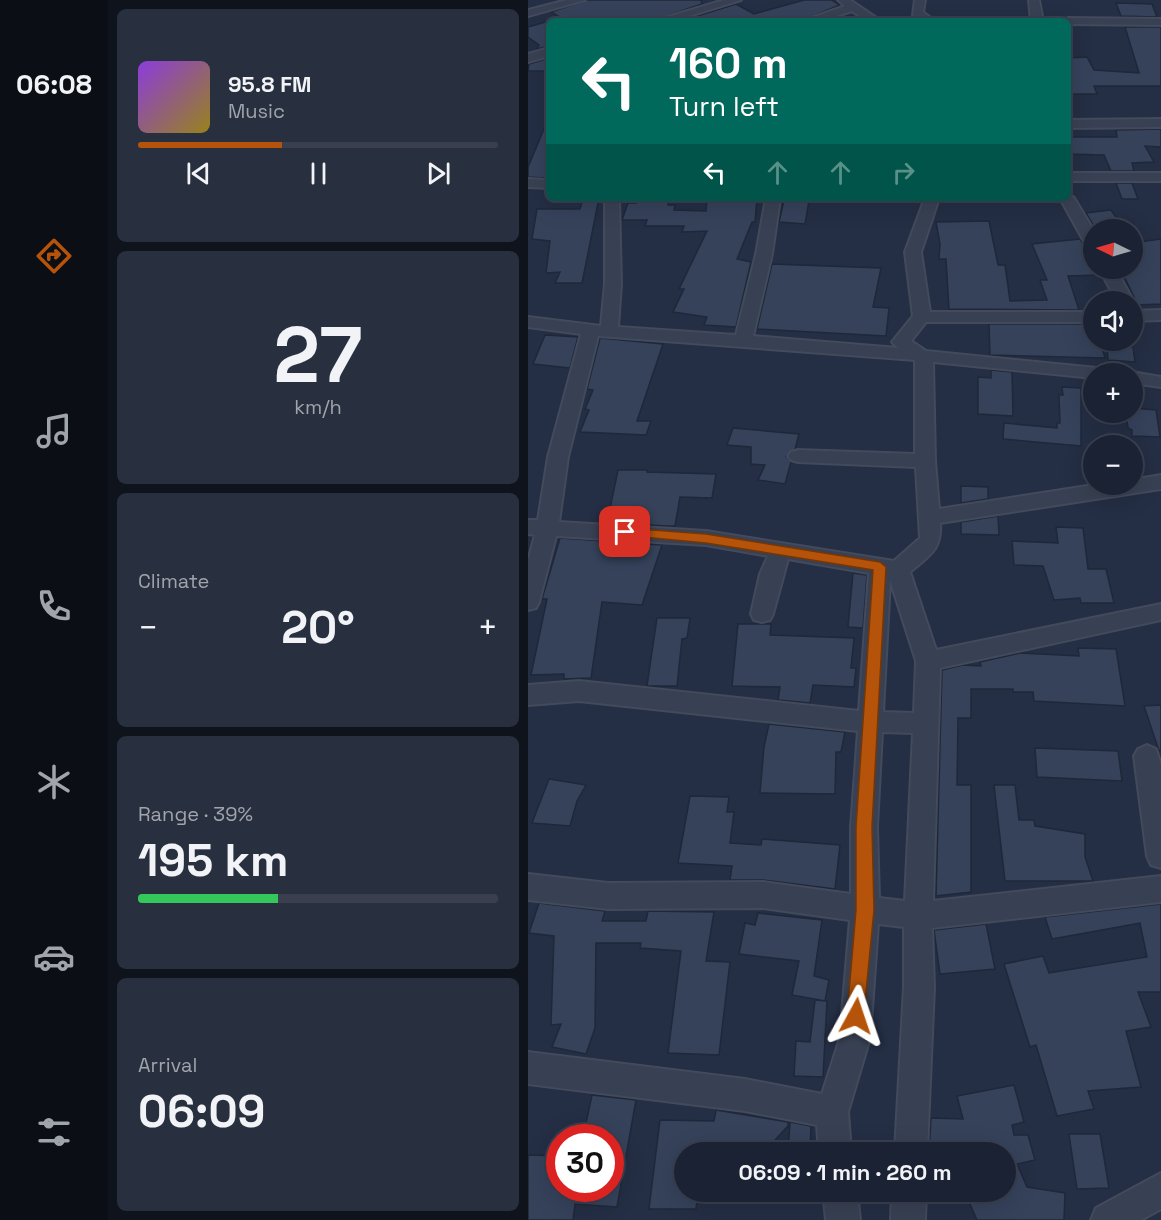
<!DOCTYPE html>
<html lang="en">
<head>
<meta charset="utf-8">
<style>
	:root { --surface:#1b2233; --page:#282f3f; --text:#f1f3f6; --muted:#a0a4ac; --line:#393f4e; --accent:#b45309 }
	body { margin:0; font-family:"Space Grotesk",sans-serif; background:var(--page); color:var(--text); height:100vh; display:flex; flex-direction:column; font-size:22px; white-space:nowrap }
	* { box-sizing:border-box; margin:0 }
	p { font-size:20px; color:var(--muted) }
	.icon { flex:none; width:33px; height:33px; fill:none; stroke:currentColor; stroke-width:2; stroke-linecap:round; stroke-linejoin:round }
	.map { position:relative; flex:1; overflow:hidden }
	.details { display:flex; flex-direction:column; gap:9px; padding:9px; background:#0f131c; width:420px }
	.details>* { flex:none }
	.hud { position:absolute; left:18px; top:18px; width:525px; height:183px; border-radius:9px; box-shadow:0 6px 24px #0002,0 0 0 2px var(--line); background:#00695c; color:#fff; overflow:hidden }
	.needle { width:39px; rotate:275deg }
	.buttons { position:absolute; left:555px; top:219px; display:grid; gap:12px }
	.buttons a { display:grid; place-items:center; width:60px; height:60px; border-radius:50%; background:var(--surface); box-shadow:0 6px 24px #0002,0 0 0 2px var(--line); font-size:30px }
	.speed { position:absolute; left:18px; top:1124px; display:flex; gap:12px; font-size:30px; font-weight:700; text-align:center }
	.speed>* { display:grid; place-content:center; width:78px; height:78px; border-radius:50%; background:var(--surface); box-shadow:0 6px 24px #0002,0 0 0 2px var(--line); line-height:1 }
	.speed .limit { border:9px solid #d22; background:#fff; color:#111 }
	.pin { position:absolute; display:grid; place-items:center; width:51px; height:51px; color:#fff; margin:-26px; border-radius:12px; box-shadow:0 3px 9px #0006 }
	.me { position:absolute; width:66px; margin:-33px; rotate:5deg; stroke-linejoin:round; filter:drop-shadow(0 0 4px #0008) }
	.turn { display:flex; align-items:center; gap:21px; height:126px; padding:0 24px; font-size:27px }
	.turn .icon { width:78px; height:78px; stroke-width:2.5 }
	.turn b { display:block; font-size:42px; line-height:51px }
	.lanes { display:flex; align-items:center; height:57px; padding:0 24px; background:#0003; justify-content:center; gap:30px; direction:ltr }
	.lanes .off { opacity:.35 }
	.big { font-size:45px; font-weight:700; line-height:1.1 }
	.details .card { flex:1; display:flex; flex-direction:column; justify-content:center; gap:9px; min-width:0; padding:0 21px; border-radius:9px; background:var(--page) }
	.details .dial { align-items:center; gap:0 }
	.dial b { font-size:78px; line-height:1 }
	.song { display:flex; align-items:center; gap:18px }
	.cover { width:72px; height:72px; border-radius:9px; background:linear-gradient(135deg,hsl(270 70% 55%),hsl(50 70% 35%)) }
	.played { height:6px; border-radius:3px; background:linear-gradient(90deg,var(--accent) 40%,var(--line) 40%) }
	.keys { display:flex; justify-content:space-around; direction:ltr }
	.heat { display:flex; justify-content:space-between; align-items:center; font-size:33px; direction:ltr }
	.charge { height:9px; border-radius:4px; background:linear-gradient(90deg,#34c759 39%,var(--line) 0) }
	.trip { position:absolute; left:146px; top:1142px; width:342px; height:60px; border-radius:30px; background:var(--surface); box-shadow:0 6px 24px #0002,0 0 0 2px var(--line); font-weight:700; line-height:60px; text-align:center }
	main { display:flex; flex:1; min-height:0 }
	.dock { display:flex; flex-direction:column; width:108px; justify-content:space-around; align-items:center; background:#0b0e14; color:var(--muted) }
	.dock .icon { width:42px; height:42px }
	.dock .active { color:var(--accent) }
	.dock b { font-size:27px; color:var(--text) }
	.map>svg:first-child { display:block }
	.building { fill:#35425a; stroke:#1f283a; stroke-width:1.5 }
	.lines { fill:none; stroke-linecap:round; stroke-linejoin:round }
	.minor-casing { stroke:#424a5c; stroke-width:4 }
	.minor { fill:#384153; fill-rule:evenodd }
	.route { fill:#b45309; stroke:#753606; stroke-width:1.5 }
</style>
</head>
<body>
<main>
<nav class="dock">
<b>06:08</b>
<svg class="icon active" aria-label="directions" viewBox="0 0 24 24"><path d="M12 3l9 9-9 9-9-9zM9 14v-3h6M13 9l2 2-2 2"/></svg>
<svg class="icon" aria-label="music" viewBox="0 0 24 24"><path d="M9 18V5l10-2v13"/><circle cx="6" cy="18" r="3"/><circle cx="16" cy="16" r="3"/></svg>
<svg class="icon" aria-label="phone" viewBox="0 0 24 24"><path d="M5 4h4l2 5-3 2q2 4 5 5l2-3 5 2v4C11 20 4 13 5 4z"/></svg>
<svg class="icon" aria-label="climate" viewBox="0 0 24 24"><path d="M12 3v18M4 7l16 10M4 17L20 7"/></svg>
<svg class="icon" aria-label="car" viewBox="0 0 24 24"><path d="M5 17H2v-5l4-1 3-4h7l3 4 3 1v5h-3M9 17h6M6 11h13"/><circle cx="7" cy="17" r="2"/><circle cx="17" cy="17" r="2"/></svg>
<svg class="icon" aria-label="filters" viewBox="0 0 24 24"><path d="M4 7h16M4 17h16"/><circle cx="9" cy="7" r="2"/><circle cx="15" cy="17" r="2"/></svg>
</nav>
<section class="details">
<div class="card">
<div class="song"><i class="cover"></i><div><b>95.8 FM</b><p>Music</p></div></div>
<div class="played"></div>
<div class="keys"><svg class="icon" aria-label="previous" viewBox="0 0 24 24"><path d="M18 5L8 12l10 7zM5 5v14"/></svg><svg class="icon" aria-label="pause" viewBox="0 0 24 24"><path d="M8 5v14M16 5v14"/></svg><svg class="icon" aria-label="next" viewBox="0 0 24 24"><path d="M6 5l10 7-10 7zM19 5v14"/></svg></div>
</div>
<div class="card dial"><b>27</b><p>km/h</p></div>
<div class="card"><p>Climate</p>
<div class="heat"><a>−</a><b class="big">20°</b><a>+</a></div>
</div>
<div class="card"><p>Range · 39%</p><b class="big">195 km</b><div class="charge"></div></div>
<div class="card"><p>Arrival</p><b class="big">06:09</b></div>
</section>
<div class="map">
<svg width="633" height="1220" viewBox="0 0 633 1220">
	<rect width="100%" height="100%" fill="#242e44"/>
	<!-- building -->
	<path class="building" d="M59,0H173L174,4L124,21H38L23,12Z
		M276,0H304L312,5L273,21H153L208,4L226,14Z
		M588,3L624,4L629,17L593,16Z
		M21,21V46L9,49L11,45L0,37V27Z
		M597,27H633V86H566L569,94H540V58L559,57L566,70L611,73Z
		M21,58L17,71H0L1,64Z
		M21,117V165L16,178L0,177V167Z
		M633,129V147L617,146L626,162L604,163L606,171H583L576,155L540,154V137H589L588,130Z
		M588,183H604L610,199H594Z
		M55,198H71L54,283H27L32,272L18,273L22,241L4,239L9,209H52Z
		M141,198L140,205H147L146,210L178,211L179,198H229L227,222H224L209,259L223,262L208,327L176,325L179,317L145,312L156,289H151L179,231L154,232L156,226H117L119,220H94L100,203H108L109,199Z
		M256,200L281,201L277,224L251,222Z
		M583,210L597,230H568L558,213Z
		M461,221L470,265H477L482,301L519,300L512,280H519L504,244L552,239L566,261V268H569L572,275L540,276L551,310L421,309L418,259H411L412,244L408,222Z
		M633,239V304L607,305L608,301L592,268H604V243Z
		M244,264L353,268L345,307L361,308L358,336L229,329Z
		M461,324H566V340H572L577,358L462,355Z
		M17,335L50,337L42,368L5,364Z
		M72,338L135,344L109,421H123L118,435L52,432L61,410L57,409L65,390L59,389Z
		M579,345L605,347L607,362L580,360Z
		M463,370L484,372L485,416L450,414V377L463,378Z
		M534,387L553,388V446L475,439L476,423L529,428V423H532L531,395H535Z
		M604,408L628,410L632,437L604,436V430L600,428L598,412H604Z
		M205,428L271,434L267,449L258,456L263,462L257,484L230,480L237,465L223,464V447L199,445Z
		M90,470H119V472L188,474L184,498L152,497L147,526H140L79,523Z
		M433,486L460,487V499L433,503Z
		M470,516L471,535L433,534V522Z
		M528,527L555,528L560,569H578L586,603H553L552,598L526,600L515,566L486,565L484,541L530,543Z
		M32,538L134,545L114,605L74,602L63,678L36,679V674L3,675L19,599H14Z
		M325,573L339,575L335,628L320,627Z
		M129,618H162L159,638L154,639L149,686H119Z
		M210,624H243L242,635L326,638L323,668H328L326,687L285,685L282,703L250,700L252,687L204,686Z
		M550,648L588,649L597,706L506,701L505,692H485V689H443V718H430L429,785H443V892L408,896L414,670L435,665L453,666L452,662L492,653L551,656Z
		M633,705V750L631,751L616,706Z
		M241,724L317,732L313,752H308L307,794L232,793L236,747Z
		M507,748L590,751L594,781L509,777Z
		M21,779L58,785L49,801L42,826L4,823Z
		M466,785H487L491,820H506L507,826L557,834V857L565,881H477Z
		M162,796L201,797L199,812H206L202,843L233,845L234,839L312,845L307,889L235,880H202L204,866L150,863Z
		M11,903L77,911L74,921H118L120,911L186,912L178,961L202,962L191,1055L140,1053L153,951L112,948L113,943H68L67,1028L58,1054L24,1047L33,1024L23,1025L26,936L1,933Z
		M633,904V992H610L623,1027L598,1031L613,1087L560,1091L566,1109L529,1116L508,1045L502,1047L476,964L515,956L521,973L619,957L612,923L524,939L517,917Z
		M230,913L294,920L286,976L301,980L297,1001L264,995L271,961L211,954L217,923L227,925Z
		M458,924L467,969L412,974L406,930Z
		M287,1000L299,1001L295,1077L266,1076L268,1041L282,1042Z
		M486,1085L496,1122L484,1125L486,1135H500L507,1160L489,1164L499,1187L537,1193L536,1220H449L441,1202L465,1191H477V1152H401L403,1118L435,1119L429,1096Z
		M64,1095L108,1100L89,1207L47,1204L45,1220H0V1155L32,1156V1188H82V1137H55Z
		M188,1110L260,1122V1126L236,1152H156V1191H170L168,1209H121L132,1120L186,1121Z
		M262,1122L283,1126L282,1152H260Z
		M541,1134H572L581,1188L549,1189Z"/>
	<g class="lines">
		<!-- minor casing -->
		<g class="minor-casing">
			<path id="minor" d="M39,0H57L0,16V10Z
				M196,0H213L145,21H126Z
				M310,0H322L353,21H339L324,11L293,21H275L317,6Z
				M387,0H397L395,12L407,21H393L385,15Z
				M501,0H511L515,21H503Z
				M540,18L633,19V25L540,24V21H534Z
				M21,48V56L0,62V54Z
				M633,119V127L540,128V120Z
				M540,173H633V181H540Z
				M0,179L21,180V188L0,187Z
				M540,194L546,198L566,231V250L558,245L532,198H540Z
				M77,198H91L93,284L90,327L208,335L228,254L238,198H252L244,254L225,336L370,348L364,342L385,316L377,252L397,198H411L393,252L402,312H566V322H398L383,341L398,351L579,369L588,374H566V378L405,362L407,461L411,509L572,484H604V480L633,475V489L412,523C414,550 401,556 382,572L408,650L633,604V620L412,668L405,901L633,876V902L404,928L406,987L399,1152H367L376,987V927L350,924L342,1038L320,1112L323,1152H291L289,1125L217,1111L0,1084V1052L217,1079L294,1094L312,1038L322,920L235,908L80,909L0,900V874L80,883L235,882L323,894V827L330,731L51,701L0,705V685L51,681L331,711L341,573L260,559L245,614L242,620L234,622L226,620L223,614L232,574L240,556L178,545L28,536L11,602L8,608L0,610V561L7,535L0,534V520H10L20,457L53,334L0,327V317L73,326L77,284ZM70,336L387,360V454L270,450L263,452L260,456L263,460L270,462L388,467L392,538L366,561L178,531L31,522L40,457ZM362,580L388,661L386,713L355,712ZM354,732L385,733L377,901L351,898L349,827Z
				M571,268H587L606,302L604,305V302H589Z
				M633,310V320L604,321V311Z
				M604,372L633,377V387L604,383V374H597Z
				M619,745L628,749L633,765V868L623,865L619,856L606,756L610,749Z
				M633,1173V1209L613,1220H563L568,1208Z
				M295,1191H329L332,1220H298Z
				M364,1191H398L397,1220H363Z"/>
		</g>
		<!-- minor -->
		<use href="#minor" class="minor"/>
	</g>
	<!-- route -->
	<path class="route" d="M97,528L178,534L352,562L358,567L344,827L346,910L335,1023L328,1026L322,1023L319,1016L328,910V827L345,570L178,543L93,535L91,532Z"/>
</svg>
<div class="buttons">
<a><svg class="needle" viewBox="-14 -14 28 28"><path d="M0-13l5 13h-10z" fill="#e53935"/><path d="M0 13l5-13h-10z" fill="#a0a4ac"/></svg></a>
<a><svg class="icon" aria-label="sound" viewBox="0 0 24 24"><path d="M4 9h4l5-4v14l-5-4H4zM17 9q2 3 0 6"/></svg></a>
<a>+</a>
<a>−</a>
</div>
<div class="speed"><div class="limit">30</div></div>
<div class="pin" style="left:97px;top:532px;background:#d93025"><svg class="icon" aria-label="arrive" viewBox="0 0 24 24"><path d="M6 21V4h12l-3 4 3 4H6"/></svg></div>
<svg class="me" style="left:328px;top:1016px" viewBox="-20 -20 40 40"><path d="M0-17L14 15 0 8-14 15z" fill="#b45309" stroke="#fff" stroke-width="4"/></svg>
<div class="trip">06:09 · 1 min · 260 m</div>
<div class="hud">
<div class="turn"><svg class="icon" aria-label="left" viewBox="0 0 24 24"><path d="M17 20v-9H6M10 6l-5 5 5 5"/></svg><div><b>160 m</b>Turn left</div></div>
<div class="lanes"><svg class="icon" aria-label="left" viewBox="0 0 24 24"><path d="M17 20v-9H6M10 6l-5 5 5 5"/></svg><svg class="icon off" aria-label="ahead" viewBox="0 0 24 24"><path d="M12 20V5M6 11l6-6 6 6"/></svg><svg class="icon off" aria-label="ahead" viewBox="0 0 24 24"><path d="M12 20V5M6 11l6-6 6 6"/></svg><svg class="icon off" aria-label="right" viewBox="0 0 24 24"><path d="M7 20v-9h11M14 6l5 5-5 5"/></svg></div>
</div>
</div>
</main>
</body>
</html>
